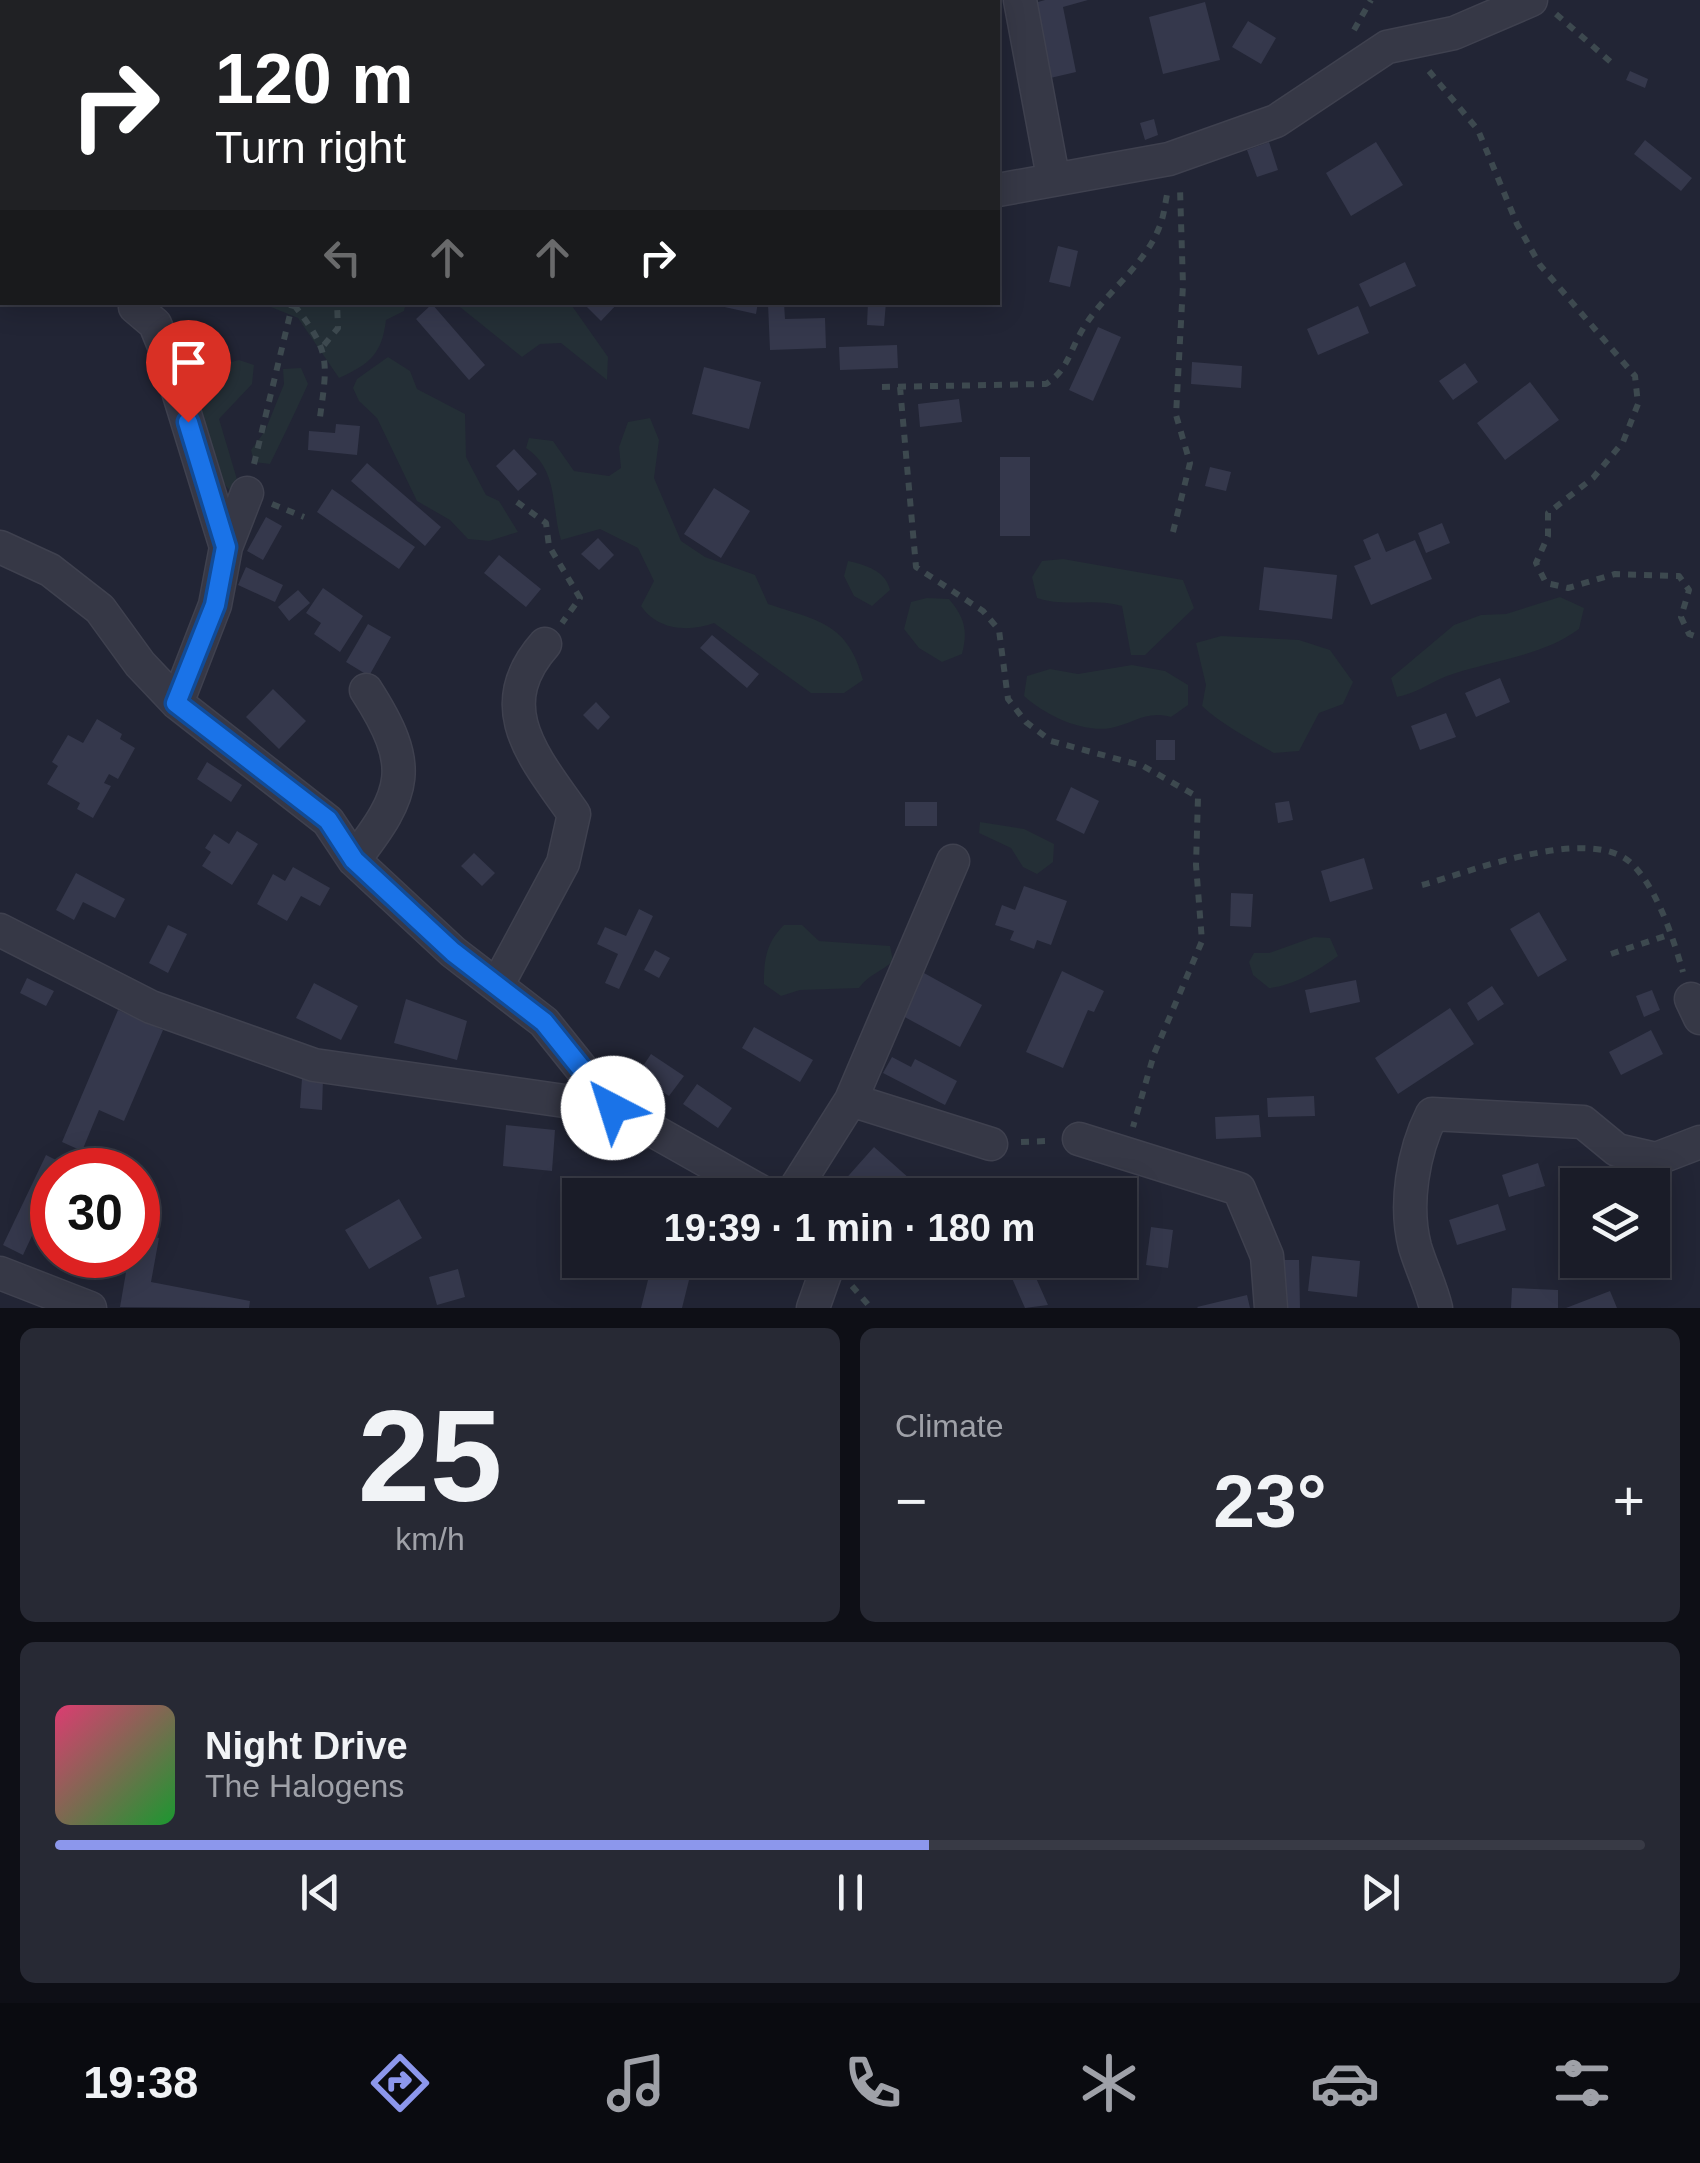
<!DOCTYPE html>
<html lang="en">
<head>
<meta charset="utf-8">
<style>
	:root { --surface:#1a1c28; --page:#272934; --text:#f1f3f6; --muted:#9fa1a8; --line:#383a45; --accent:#8c97ec }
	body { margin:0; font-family:Arial,sans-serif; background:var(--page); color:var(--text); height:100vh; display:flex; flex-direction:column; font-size:38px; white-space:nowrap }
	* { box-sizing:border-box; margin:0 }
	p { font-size:32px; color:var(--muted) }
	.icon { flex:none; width:55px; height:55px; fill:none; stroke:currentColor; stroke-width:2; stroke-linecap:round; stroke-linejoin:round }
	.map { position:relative; height:1308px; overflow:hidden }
	.sheet { display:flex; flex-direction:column; gap:20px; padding:20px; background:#0e0f16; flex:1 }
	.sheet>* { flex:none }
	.banner { position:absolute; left:0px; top:0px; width:1000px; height:305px; box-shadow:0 5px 25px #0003,0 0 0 2px var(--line); background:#202124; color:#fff; overflow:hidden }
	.buttons { position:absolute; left:1560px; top:1168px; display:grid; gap:20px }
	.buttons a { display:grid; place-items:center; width:110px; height:110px; border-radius:0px; background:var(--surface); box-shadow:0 5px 25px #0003,0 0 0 2px var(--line); font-size:50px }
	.speed { position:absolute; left:30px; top:1148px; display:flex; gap:20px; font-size:50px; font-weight:700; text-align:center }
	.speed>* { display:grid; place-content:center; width:130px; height:130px; border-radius:50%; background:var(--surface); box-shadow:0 5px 25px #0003,0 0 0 2px var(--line); line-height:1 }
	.speed .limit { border:15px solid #d22; background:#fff; color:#111 }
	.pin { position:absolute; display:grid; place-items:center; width:85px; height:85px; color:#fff; margin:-102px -42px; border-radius:50% 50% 50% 0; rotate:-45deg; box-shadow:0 0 10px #0007 }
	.pin .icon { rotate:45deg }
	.me { position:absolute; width:110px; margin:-55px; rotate:320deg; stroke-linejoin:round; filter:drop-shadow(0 0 8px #0008) }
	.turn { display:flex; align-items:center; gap:35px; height:210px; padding:0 50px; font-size:45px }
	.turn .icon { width:130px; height:130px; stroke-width:2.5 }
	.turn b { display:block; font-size:70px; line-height:85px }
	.lanes { display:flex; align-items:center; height:95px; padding:0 50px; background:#0003; justify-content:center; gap:50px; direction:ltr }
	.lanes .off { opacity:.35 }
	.big { font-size:75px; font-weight:800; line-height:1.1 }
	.sheet .tile { flex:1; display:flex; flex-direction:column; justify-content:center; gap:15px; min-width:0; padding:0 35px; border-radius:15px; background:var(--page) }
	.sheet .dial { align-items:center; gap:0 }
	.dial b { font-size:130px; line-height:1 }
	.song { display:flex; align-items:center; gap:30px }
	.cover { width:120px; height:120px; border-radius:15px; background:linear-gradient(135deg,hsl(340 70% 55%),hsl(130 70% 35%)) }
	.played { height:10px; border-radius:5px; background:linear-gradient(90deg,var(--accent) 55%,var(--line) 55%) }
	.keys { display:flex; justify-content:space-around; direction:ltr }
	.heat { display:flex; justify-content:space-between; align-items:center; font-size:55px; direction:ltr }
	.sheet .tiles { flex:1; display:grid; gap:20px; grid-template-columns:1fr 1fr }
	.tile:last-child { grid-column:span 2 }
	.trip { position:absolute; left:562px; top:1178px; width:575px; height:100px; border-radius:0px; background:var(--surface); box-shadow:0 5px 25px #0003,0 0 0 2px var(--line); font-weight:800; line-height:100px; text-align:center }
	.tabs { display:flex; height:160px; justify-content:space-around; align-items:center; background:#0a0b10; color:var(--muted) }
	.tabs .icon { width:70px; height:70px }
	.tabs .selected { color:var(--accent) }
	.tabs b { font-size:45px; color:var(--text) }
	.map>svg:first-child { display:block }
	.green { fill:#242f36 }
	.building { fill:#35384c }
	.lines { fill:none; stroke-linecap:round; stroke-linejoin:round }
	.minor-casing { stroke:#3f414f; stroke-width:35 }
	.path { stroke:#3d494f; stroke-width:6; stroke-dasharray:8 8; stroke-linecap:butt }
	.minor { stroke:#363846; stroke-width:32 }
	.route-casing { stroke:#114b97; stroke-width:25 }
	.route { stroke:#1a73e8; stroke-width:18 }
</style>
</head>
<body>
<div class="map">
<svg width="1700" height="1308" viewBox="0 0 1700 1308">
	<rect width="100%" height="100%" fill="#222535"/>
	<!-- green -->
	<path class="green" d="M261,303L406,302V303L404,311L386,320C382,354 370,364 339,378L298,318Z
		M455,303H570L608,357L607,380L561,343L540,344L522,357Z
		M388,357L410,371L417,389L465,414L466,457L486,495L499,501L518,532L489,541L468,539L450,520L417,501L377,418L359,401L353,388L357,379Z
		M239,360L254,365L252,384L219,419L239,486L232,493L221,480L189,379L194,371Z
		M301,368L308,384C296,411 283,437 270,464L254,462L251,450L265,431L284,384L283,369Z
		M650,418L659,440L654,478L681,541L705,557L755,575L768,604C819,621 848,623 863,680L844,693H811L714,623C690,632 658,631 641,606L654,581L638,548L600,529L561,540C551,508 559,470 526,448L529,438L553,441L574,471L609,476L621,468L619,447L628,422Z
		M1063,559L1183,580L1194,608L1145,655H1131L1122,606C1093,597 1067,608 1037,598L1032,577L1042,561Z
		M848,561C866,565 886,571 890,590L872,606L854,596L844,576Z
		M1560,597L1584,608L1579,629C1541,657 1491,660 1447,676C1429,683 1417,693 1397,697L1391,678L1454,625L1481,615L1506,614Z
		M927,598L949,599C965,618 968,630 962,654L942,662L919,648L904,629L911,602Z
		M1221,636L1299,640L1330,650L1353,682L1343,704L1319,713L1299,751L1274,753C1251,740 1221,724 1202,706L1206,685L1196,643Z
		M1132,665L1165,671L1188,685V705L1171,717C1146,710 1135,723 1111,728C1082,733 1045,715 1024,696L1027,676L1050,669L1078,674Z
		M980,822L1024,829L1054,844L1053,862L1037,874L1023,867L1011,848L979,833Z
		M784,925H802L819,941L890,946L893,961C881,972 869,974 859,988L800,990L781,996L764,984C764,959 766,943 784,925Z
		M1314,937L1330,938L1338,956C1319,970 1293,986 1269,988L1253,975L1249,962L1254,953H1269Z"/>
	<!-- building -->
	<path class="building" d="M1045,0H1088L1063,7L1076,72L1046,79L1031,4Z
		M1205,2L1220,60L1163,74L1149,17Z
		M1248,21L1276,38L1261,64L1232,47Z
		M1630,71L1648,79L1645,88L1626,80Z
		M1154,119L1158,135L1145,140L1140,123Z
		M1645,140L1692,178L1681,191L1634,154Z
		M1269,142L1278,170L1257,177L1247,150Z
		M1376,142L1403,185L1351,216L1326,173Z
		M1058,246L1078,251L1070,287L1049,282Z
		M1405,262L1416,286L1370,307L1359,284Z
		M582,302H619L601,321Z
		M702,302H758L756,314Z
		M868,302H886L884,326L867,325Z
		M784,303L785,319L825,318L826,348L770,350L768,304Z
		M432,304L485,365L469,380L416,319Z
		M1358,306L1369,333L1318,355L1307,329Z
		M1098,327L1121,337L1093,401L1069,390Z
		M897,345L898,368L840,370L839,347Z
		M1192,362L1242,366L1241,388L1191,384Z
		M1465,363L1478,382L1453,400L1439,381Z
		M704,367L761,382L749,429L692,414Z
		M1530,382L1559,420L1505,460L1477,423Z
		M959,399L962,422L920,427L918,404Z
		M336,424L360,426L357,455L308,450L309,431L335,433Z
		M514,449L537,474L518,491L496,466Z
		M1000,457H1030V536H1000Z
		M367,463L441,527L425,546L351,481Z
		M1210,467L1231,472L1226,491L1205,486Z
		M714,488L750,511L721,558L684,534Z
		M332,489L415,547L399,569L317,512Z
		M266,517L282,526L263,560L247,551Z
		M1442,523L1450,543L1426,553L1418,533Z
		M1378,533L1386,552L1415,540L1432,579L1371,605L1354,566L1371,559L1363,540Z
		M598,538L614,555L599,570L581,554Z
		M499,555L541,589L526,607L484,573Z
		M246,567L283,585L275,602L238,585Z
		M1264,567L1337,575L1332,619L1259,610Z
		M323,588L363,616L340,652L314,634L321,623L306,613Z
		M298,590L310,603L289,621L278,607Z
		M368,624L391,637L369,676L346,662Z
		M712,635L759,674L747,688L700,648Z
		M1500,678L1510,702L1476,717L1465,693Z
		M273,689L306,721L279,749L246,717Z
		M596,702L610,717L598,730L583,715Z
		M1446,713L1456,737L1420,750L1411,726Z
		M97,719L122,734L120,739L135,748L118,779L109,774L104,783L111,786L93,818L77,809L80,803L47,784L58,766L52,762L68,735L83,743Z
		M1156,740H1175V760H1156Z
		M207,762L242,785L231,802L197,779Z
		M1071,787L1099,801L1084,834L1056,820Z
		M1289,801L1293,820L1278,823L1275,803Z
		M905,802H937V826H905Z
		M237,831L258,844L232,885L202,866L211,852L205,848L214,834L229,844Z
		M474,853L495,873L482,886L461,866Z
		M1364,858L1373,889L1330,902L1321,871Z
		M293,867L330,888L320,906L301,896L287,921L257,904L273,874L285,881Z
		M76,873L125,899L115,918L83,902L74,920L56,910Z
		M1024,886L1067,901L1051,945L1037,940L1034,949L1010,940L1014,931L995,925L1002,905L1015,910Z
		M1231,893L1253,894L1251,927L1230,926Z
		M639,909L653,916L619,989L605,983L618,954L597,944L605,927L626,936Z
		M1539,912L1567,960L1538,977L1510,929Z
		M168,925L187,934L168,973L149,963Z
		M655,950L670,958L659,978L644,970Z
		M1062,971L1104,991L1094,1012L1088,1010L1063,1068L1026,1052Z
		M924,973L982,1005L960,1047L901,1015Z
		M27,978L54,991L46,1006L20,993Z
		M1356,980L1360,1002L1310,1013L1305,990Z
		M314,983L358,1006L341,1040L296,1018Z
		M1492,986L1504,1004L1478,1021L1467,1003Z
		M1652,990L1660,1010L1644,1017L1636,996Z
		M406,999L467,1021L457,1060L394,1043Z
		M1450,1008L1474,1044L1398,1094L1375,1058Z
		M118,1010L163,1030L124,1121L99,1110L82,1151L62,1142Z
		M754,1027L813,1060L800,1082L742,1048Z
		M1651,1030L1663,1054L1621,1075L1609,1052Z
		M651,1054L684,1076L669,1096L637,1075Z
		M892,1057L911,1067L915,1059L957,1081L945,1105L883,1073Z
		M302,1078L323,1079L322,1110L300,1108Z
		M697,1084L732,1108L718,1128L683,1104Z
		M1314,1096L1315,1116L1268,1117L1267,1098Z
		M1259,1115L1261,1137L1216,1139L1215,1117Z
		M506,1125L555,1130L552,1171L503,1166Z
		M874,1147L928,1195H837L834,1192Z
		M46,1155L66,1165L63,1170H52V1193L23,1255L3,1245Z
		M1538,1163L1545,1186L1509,1197L1502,1175Z
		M399,1199L422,1238L369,1269L345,1230Z
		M1498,1204L1506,1230L1457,1245L1449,1220Z
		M52,1218V1247L41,1242Z
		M1151,1227L1173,1230L1168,1268L1146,1265Z
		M138,1234L159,1238L151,1282L250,1301L249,1308L120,1307L129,1255H138Z
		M1312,1256L1360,1261L1357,1297L1308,1291Z
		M653,1260H694L682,1308H641Z
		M1004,1260H1028L1048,1305L1025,1308Z
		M1282,1260H1299L1300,1308H1282Z
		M458,1269L465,1297L437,1305L429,1277Z
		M1512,1288L1558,1290V1308H1511Z
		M1610,1291L1617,1308H1566Z
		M1247,1295L1250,1308H1198L1197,1307Z"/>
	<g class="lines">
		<!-- minor casing -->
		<g class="minor-casing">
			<path id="minor" d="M452,0L455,2
				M667,0V2
				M1020,0L1053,177
				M998,190L1169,159L1276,121L1387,47L1454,33L1531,0
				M135,307L155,324L164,346L226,547L215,605L177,703
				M0,547L50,570L100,609L140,664L177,703L328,821L354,860L453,952L544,1022L613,1108L767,1195
				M226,547L247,493
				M354,860C407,792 415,766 366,690
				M0,930L151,1007L314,1065L613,1108
				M498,984L563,863L574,814C534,757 489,707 545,644
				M1691,999L1700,1018
				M851,1100L991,1144
				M1079,1139L1239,1189L1267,1256L1271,1308
				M791,1195L851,1100L953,861
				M0,1273L90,1308
				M813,1308L830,1260
				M1436,1308C1431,1287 1421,1267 1415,1247C1404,1205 1413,1152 1432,1114L1583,1122L1617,1150L1656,1159L1700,1142"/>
		</g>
		<!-- path -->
		<path class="path" d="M1556,14L1612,63
			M1354,30L1371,0
			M1429,71L1478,130L1517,224L1540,265L1635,376L1638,404L1623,442L1593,478L1548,513V536L1536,563L1546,583L1568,588L1615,574L1679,576L1689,590L1681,617L1689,634L1700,638
			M0,148L2,149
			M0,248L2,250
			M408,302V304
			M294,305C330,351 328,360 320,417
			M324,345L338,328L337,302
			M882,387L1046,384C1067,370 1068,356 1080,334C1101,295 1142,270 1159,228C1164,217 1165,203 1168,190
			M900,387L916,567L983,611L999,630L1008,699L1026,722L1051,741L1143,766L1198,797L1196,865L1202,941L1154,1054L1133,1127
			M254,464L293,302
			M517,502L546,523L549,546L580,598L562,623
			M272,504L304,517
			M1173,532L1190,463L1176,415L1183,285L1180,188
			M1422,885C1471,872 1596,821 1635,867C1659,894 1673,938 1683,972
			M1611,954L1671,934
			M1021,1142L1048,1141
			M852,1286L871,1308"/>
		<!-- minor -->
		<use href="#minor" class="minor"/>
	</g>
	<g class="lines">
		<!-- route casing -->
		<g class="route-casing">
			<path id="route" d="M188,422L226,547L215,605L176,703L328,820L354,860L453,952L544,1022L613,1108"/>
		</g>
		<!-- route -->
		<use href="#route" class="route"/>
	</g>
</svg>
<div class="buttons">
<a><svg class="icon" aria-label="layers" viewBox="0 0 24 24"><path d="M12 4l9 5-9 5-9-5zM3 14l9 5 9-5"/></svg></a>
</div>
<div class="speed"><div class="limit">30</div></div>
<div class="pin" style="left:188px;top:422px;background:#d93025"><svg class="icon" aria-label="arrive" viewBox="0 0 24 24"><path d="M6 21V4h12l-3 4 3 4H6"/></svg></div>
<svg class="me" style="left:613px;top:1108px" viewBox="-20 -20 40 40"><circle r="19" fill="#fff"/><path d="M0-13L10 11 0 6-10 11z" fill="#1a73e8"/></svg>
<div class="trip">19:39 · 1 min · 180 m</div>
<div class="banner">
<div class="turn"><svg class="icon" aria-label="right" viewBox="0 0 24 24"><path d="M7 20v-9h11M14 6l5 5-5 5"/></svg><div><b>120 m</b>Turn right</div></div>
<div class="lanes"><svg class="icon off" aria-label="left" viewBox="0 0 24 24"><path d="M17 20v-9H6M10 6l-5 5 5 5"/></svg><svg class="icon off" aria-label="ahead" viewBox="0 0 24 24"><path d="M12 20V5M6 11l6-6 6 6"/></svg><svg class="icon off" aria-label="ahead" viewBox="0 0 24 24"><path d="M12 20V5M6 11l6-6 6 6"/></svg><svg class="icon" aria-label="right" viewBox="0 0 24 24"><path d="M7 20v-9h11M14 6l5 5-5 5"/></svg></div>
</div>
</div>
<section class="sheet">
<div class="tiles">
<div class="tile dial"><b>25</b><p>km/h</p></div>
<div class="tile"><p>Climate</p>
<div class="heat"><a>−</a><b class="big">23°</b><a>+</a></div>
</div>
<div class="tile">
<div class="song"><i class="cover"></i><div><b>Night Drive</b><p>The Halogens</p></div></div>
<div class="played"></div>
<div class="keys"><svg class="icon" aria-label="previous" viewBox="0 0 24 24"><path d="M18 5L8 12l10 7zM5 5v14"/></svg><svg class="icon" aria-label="pause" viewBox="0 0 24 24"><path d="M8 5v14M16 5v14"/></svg><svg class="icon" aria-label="next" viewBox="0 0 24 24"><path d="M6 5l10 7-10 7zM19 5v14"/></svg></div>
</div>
</div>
</section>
<nav class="tabs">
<b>19:38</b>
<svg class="icon selected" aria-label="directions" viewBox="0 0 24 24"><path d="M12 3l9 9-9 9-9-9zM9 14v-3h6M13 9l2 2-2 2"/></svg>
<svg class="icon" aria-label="music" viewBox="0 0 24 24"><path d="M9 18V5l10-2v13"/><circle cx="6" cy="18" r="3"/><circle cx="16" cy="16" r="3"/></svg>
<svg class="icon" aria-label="phone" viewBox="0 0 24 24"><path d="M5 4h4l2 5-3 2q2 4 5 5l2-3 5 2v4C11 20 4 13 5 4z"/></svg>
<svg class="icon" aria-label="climate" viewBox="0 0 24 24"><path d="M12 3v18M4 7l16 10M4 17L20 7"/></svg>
<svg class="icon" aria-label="car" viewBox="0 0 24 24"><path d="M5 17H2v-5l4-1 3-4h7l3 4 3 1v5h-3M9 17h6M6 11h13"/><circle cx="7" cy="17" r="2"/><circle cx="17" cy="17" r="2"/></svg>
<svg class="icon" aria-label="filters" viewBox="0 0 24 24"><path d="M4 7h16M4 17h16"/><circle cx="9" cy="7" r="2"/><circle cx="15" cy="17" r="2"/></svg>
</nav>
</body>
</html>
